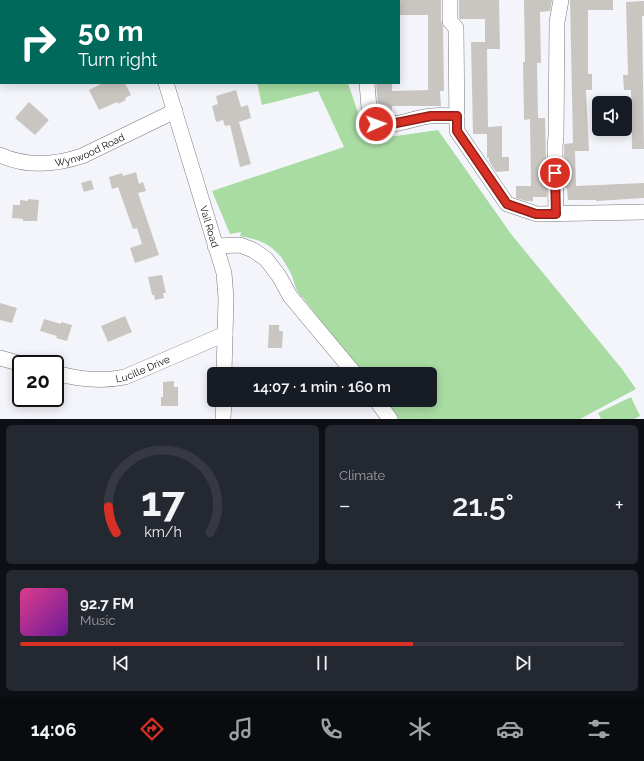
<!DOCTYPE html>
<html lang="en">
<head>
<meta charset="utf-8">
<style>
	:root { --surface:#171b24; --page:#242831; --text:#f1f3f6; --muted:#9ea1a6; --line:#363941; --accent:#d93025 }
	body { margin:0; font-family:Raleway,sans-serif; background:var(--page); color:var(--text); height:100vh; display:flex; flex-direction:column; font-size:15px; white-space:nowrap }
	* { box-sizing:border-box; margin:0 }
	p { font-size:13px; color:var(--muted) }
	.icon { flex:none; width:22px; height:22px; fill:none; stroke:currentColor; stroke-width:2; stroke-linecap:round; stroke-linejoin:round }
	.map { position:relative; height:419px; overflow:hidden }
	.panel { display:flex; flex-direction:column; gap:6px; padding:6px; background:#0d0f14; flex:1 }
	.panel>* { flex:none }
	.hud { position:absolute; left:0px; top:0px; width:400px; height:84px; box-shadow:0 2px 10px #0003; background:#00695c; color:#fff; overflow:hidden }
	.buttons { position:absolute; left:592px; top:96px; display:grid; gap:8px }
	.buttons a { display:grid; place-items:center; width:40px; height:40px; border-radius:6px; background:var(--surface); box-shadow:0 2px 10px #0003; font-size:20px }
	.speed { position:absolute; left:12px; top:355px; display:flex; gap:8px; font-size:20px; font-weight:700; text-align:center }
	.speed>* { display:grid; place-content:center; width:52px; height:52px; border-radius:50%; background:var(--surface); box-shadow:0 2px 10px #0003; line-height:1 }
	.speed .limit { border:2px solid #111; border-radius:6px; background:#fff; color:#111 }
	.pin { position:absolute; display:grid; place-items:center; width:34px; height:34px; color:#fff; margin:-17px; border:2px solid #fff; border-radius:50%; box-shadow:0 1px 4px #0007 }
	.me { position:absolute; width:44px; margin:-22px; rotate:88deg; stroke-linejoin:round; filter:drop-shadow(0 0 3px #0008) }
	.turn { display:flex; align-items:center; gap:14px; height:84px; padding:0 12px; font-size:18px }
	.turn .icon { width:52px; height:52px; stroke-width:2.5 }
	.turn b { display:block; font-size:28px; line-height:34px }
	.big { font-size:30px; font-weight:600; line-height:1.1 }
	.panel .card { flex:1; display:flex; flex-direction:column; justify-content:center; gap:6px; min-width:0; padding:0 14px; border-radius:6px; background:var(--page) }
	.panel .dial { align-items:center; gap:0 }
	.dial svg { height:104px; overflow:visible; fill:none; stroke:var(--line); stroke-width:7; stroke-linecap:round; text-anchor:middle }
	.dial text { fill:var(--text); stroke:none }
	.song { display:flex; align-items:center; gap:12px }
	.cover { width:48px; height:48px; border-radius:6px; background:linear-gradient(135deg,hsl(330 70% 55%),hsl(280 70% 35%)) }
	.played { height:4px; border-radius:2px; background:linear-gradient(90deg,var(--accent) 65%,var(--line) 65%) }
	.keys { display:flex; justify-content:space-around; direction:ltr }
	.heat { display:flex; justify-content:space-between; align-items:center; font-size:22px; direction:ltr }
	.panel .tiles { flex:1; display:grid; gap:6px; grid-template-columns:1fr 1fr }
	.card:last-child { grid-column:span 2 }
	.trip { position:absolute; left:207px; top:367px; width:230px; height:40px; border-radius:6px; background:var(--surface); box-shadow:0 2px 10px #0003; font-weight:600; line-height:40px; text-align:center }
	.menu { display:flex; height:64px; justify-content:space-around; align-items:center; background:#090b0e; color:var(--muted) }
	.menu .icon { width:28px; height:28px }
	.menu .selected { color:var(--accent) }
	.menu b { font-size:18px; color:var(--text) }
	.map>svg:first-child { display:block }
	.green { fill:#a9dca3 }
	.building { fill:#c9c6c2 }
	.lines { fill:none; stroke-linecap:round; stroke-linejoin:round }
	.minor-casing { stroke:#78797e; stroke-width:16 }
	.minor { stroke:#fff; stroke-width:15 }
	.route-casing { stroke:#8d1f18; stroke-width:10 }
	.route { stroke:#d93025; stroke-width:7 }
	.labels { text-anchor:middle; dominant-baseline:central; stroke-width:3; stroke-linejoin:round; paint-order:stroke }
	.street-label { font-size:10px; fill:#0b0c0d; stroke:#fff }
</style>
</head>
<body>
<div class="map">
<svg width="644" height="419" viewBox="0 0 644 419">
	<rect width="100%" height="100%" fill="#f4f5fa"/>
	<!-- green -->
	<path class="green" d="M257,83H348L367,140L438,130L511,234L622,369L636,389L580,419H397L383,400H430V374H362L303,298C296,292 295,285 292,276C289,269 285,263 281,257C268,242 259,240 240,236L241,232L230,234L212,191L344,147L318,91L262,105Z
		M631,397L640,416L634,419H601L598,413Z"/>
	<!-- building -->
	<path class="building" d="M399,0H441V21L443,26L444,91H440L441,106H392V115L385,116L379,114L376,83H392V91L428,90V15H399Z
		M459,0H499L500,49H487L488,127L502,126V157H509V171L496,172L489,161V158H487V134H473L471,42H485V19H460L459,18Z
		M524,0H552L550,11L540,12L541,63H537L538,118H545L547,197H533V201H526L516,198V186H531L530,119L524,120L523,62H525Z
		M570,0H613V10H588V74H592V90H586L589,151H575L576,186L644,183V198L596,201V200H568L567,188H565L564,146V144L573,143Z
		M644,1V16H642L644,149H632L631,90H624L623,75H628L626,2Z
		M103,83H125L131,95L125,98L126,100L118,104L117,102L99,110L89,90Z
		M236,90L241,107L248,105L251,118L239,122L251,164L240,167L230,125L225,126L223,120L216,122L212,106L218,104L216,96Z
		M29,102L49,120L35,135L15,118Z
		M136,172L139,184L143,182L146,191L138,193L159,255L135,263L130,248L142,244L137,228L133,229L118,187L112,189L109,177L122,173L123,176Z
		M91,180L94,189L84,192L81,183Z
		M28,199L39,200L37,221H23V219L12,218L13,205H20V200L28,201Z
		M162,275L166,293H163L164,298L155,300L154,295H152L148,277Z
		M0,303L17,308L12,323L0,320Z
		M125,316L132,332L108,342L101,326Z
		M44,319L61,324V322L72,325L67,341L56,338L57,336L40,331Z
		M269,325H279V331H283L282,348H268Z
		M174,381V387H178V406H161V397H163V382Z"/>
	<g class="lines">
		<!-- minor casing -->
		<g class="minor-casing">
			<g id="minor">
				<path d="M143,0V1"/>
				<path d="M218,0V1"/>
				<path d="M364,0V1"/>
				<path d="M450,0V21L456,28L457,131L507,204L537,214L644,212"/>
				<path id="s1" d="M166,83L224,273L226,298L224,374"/>
				<path d="M367,83L370,120C387,132 413,117 431,116C440,115 448,116 457,116"/>
				<path id="s2" d="M0,155C27,167 55,165 82,156L175,111"/>
				<path d="M556,213L555,146L556,137L557,22L561,0"/>
				<path d="M215,246L240,245L253,250L266,259L279,276L290,296L355,374"/>
				<path d="M0,358L22,364"/>
				<path id="s3" d="M55,373C79,379 101,382 125,377L225,334"/>
				<path d="M376,400L390,419"/>
				<path d="M223,419L224,400"/>
			</g>
		</g>
		<!-- minor -->
		<use href="#minor" class="minor"/>
	</g>
	<g class="lines">
		<!-- route casing -->
		<g class="route-casing">
			<path id="route" d="M376,124H391L431,116H457V131L507,204L536,214H556L555,173"/>
		</g>
		<!-- route -->
		<use href="#route" class="route"/>
	</g>
	<g class="labels">
		<!-- street labels -->
		<g class="street-label">
			<text stroke="none"><textPath href="#s2" startOffset="93">Wynwood Road</textPath></text>
			<text stroke="none"><textPath href="#s1" startOffset="150">Vail Road</textPath></text>
			<text stroke="none"><textPath href="#s3" startOffset="90">Lucille Drive</textPath></text>
		</g>
	</g>
</svg>
<div class="buttons">
<a><svg class="icon" aria-label="sound" viewBox="0 0 24 24"><path d="M4 9h4l5-4v14l-5-4H4zM17 9q2 3 0 6"/></svg></a>
</div>
<div class="speed"><div class="limit">20</div></div>
<div class="pin" style="left:555px;top:173px;background:#d93025"><svg class="icon" aria-label="arrive" viewBox="0 0 24 24"><path d="M6 21V4h12l-3 4 3 4H6"/></svg></div>
<svg class="me" style="left:376px;top:124px" viewBox="-20 -20 40 40"><circle r="17" fill="#d93025" stroke="#fff" stroke-width="3"/><path d="M0-11L8 9 0 5-8 9z" fill="#fff"/></svg>
<div class="trip">14:07 · 1 min · 160 m</div>
<div class="hud">
<div class="turn"><svg class="icon" aria-label="right" viewBox="0 0 24 24"><path d="M7 20v-9h11M14 6l5 5-5 5"/></svg><div><b>50 m</b>Turn right</div></div>
</div>
</div>
<section class="panel">
<div class="tiles">
<div class="card dial"><svg viewBox="0 0 100 80">
<path d="M14 69A42 42 0 1 1 86 69"/>
<path d="M14 69A42 42 0 0 1 8 49" stroke="#d93025"/>
<text x="50" y="56" font-size="32" font-weight="700">17</text>
<text x="50" y="72" font-size="11">km/h</text>
</svg></div>
<div class="card"><p>Climate</p>
<div class="heat"><a>−</a><b class="big">21.5°</b><a>+</a></div>
</div>
<div class="card">
<div class="song"><i class="cover"></i><div><b>92.7 FM</b><p>Music</p></div></div>
<div class="played"></div>
<div class="keys"><svg class="icon" aria-label="previous" viewBox="0 0 24 24"><path d="M18 5L8 12l10 7zM5 5v14"/></svg><svg class="icon" aria-label="pause" viewBox="0 0 24 24"><path d="M8 5v14M16 5v14"/></svg><svg class="icon" aria-label="next" viewBox="0 0 24 24"><path d="M6 5l10 7-10 7zM19 5v14"/></svg></div>
</div>
</div>
</section>
<nav class="menu">
<b>14:06</b>
<svg class="icon selected" aria-label="directions" viewBox="0 0 24 24"><path d="M12 3l9 9-9 9-9-9zM9 14v-3h6M13 9l2 2-2 2"/></svg>
<svg class="icon" aria-label="music" viewBox="0 0 24 24"><path d="M9 18V5l10-2v13"/><circle cx="6" cy="18" r="3"/><circle cx="16" cy="16" r="3"/></svg>
<svg class="icon" aria-label="phone" viewBox="0 0 24 24"><path d="M5 4h4l2 5-3 2q2 4 5 5l2-3 5 2v4C11 20 4 13 5 4z"/></svg>
<svg class="icon" aria-label="climate" viewBox="0 0 24 24"><path d="M12 3v18M4 7l16 10M4 17L20 7"/></svg>
<svg class="icon" aria-label="car" viewBox="0 0 24 24"><path d="M5 17H2v-5l4-1 3-4h7l3 4 3 1v5h-3M9 17h6M6 11h13"/><circle cx="7" cy="17" r="2"/><circle cx="17" cy="17" r="2"/></svg>
<svg class="icon" aria-label="filters" viewBox="0 0 24 24"><path d="M4 7h16M4 17h16"/><circle cx="9" cy="7" r="2"/><circle cx="15" cy="17" r="2"/></svg>
</nav>
</body>
</html>
